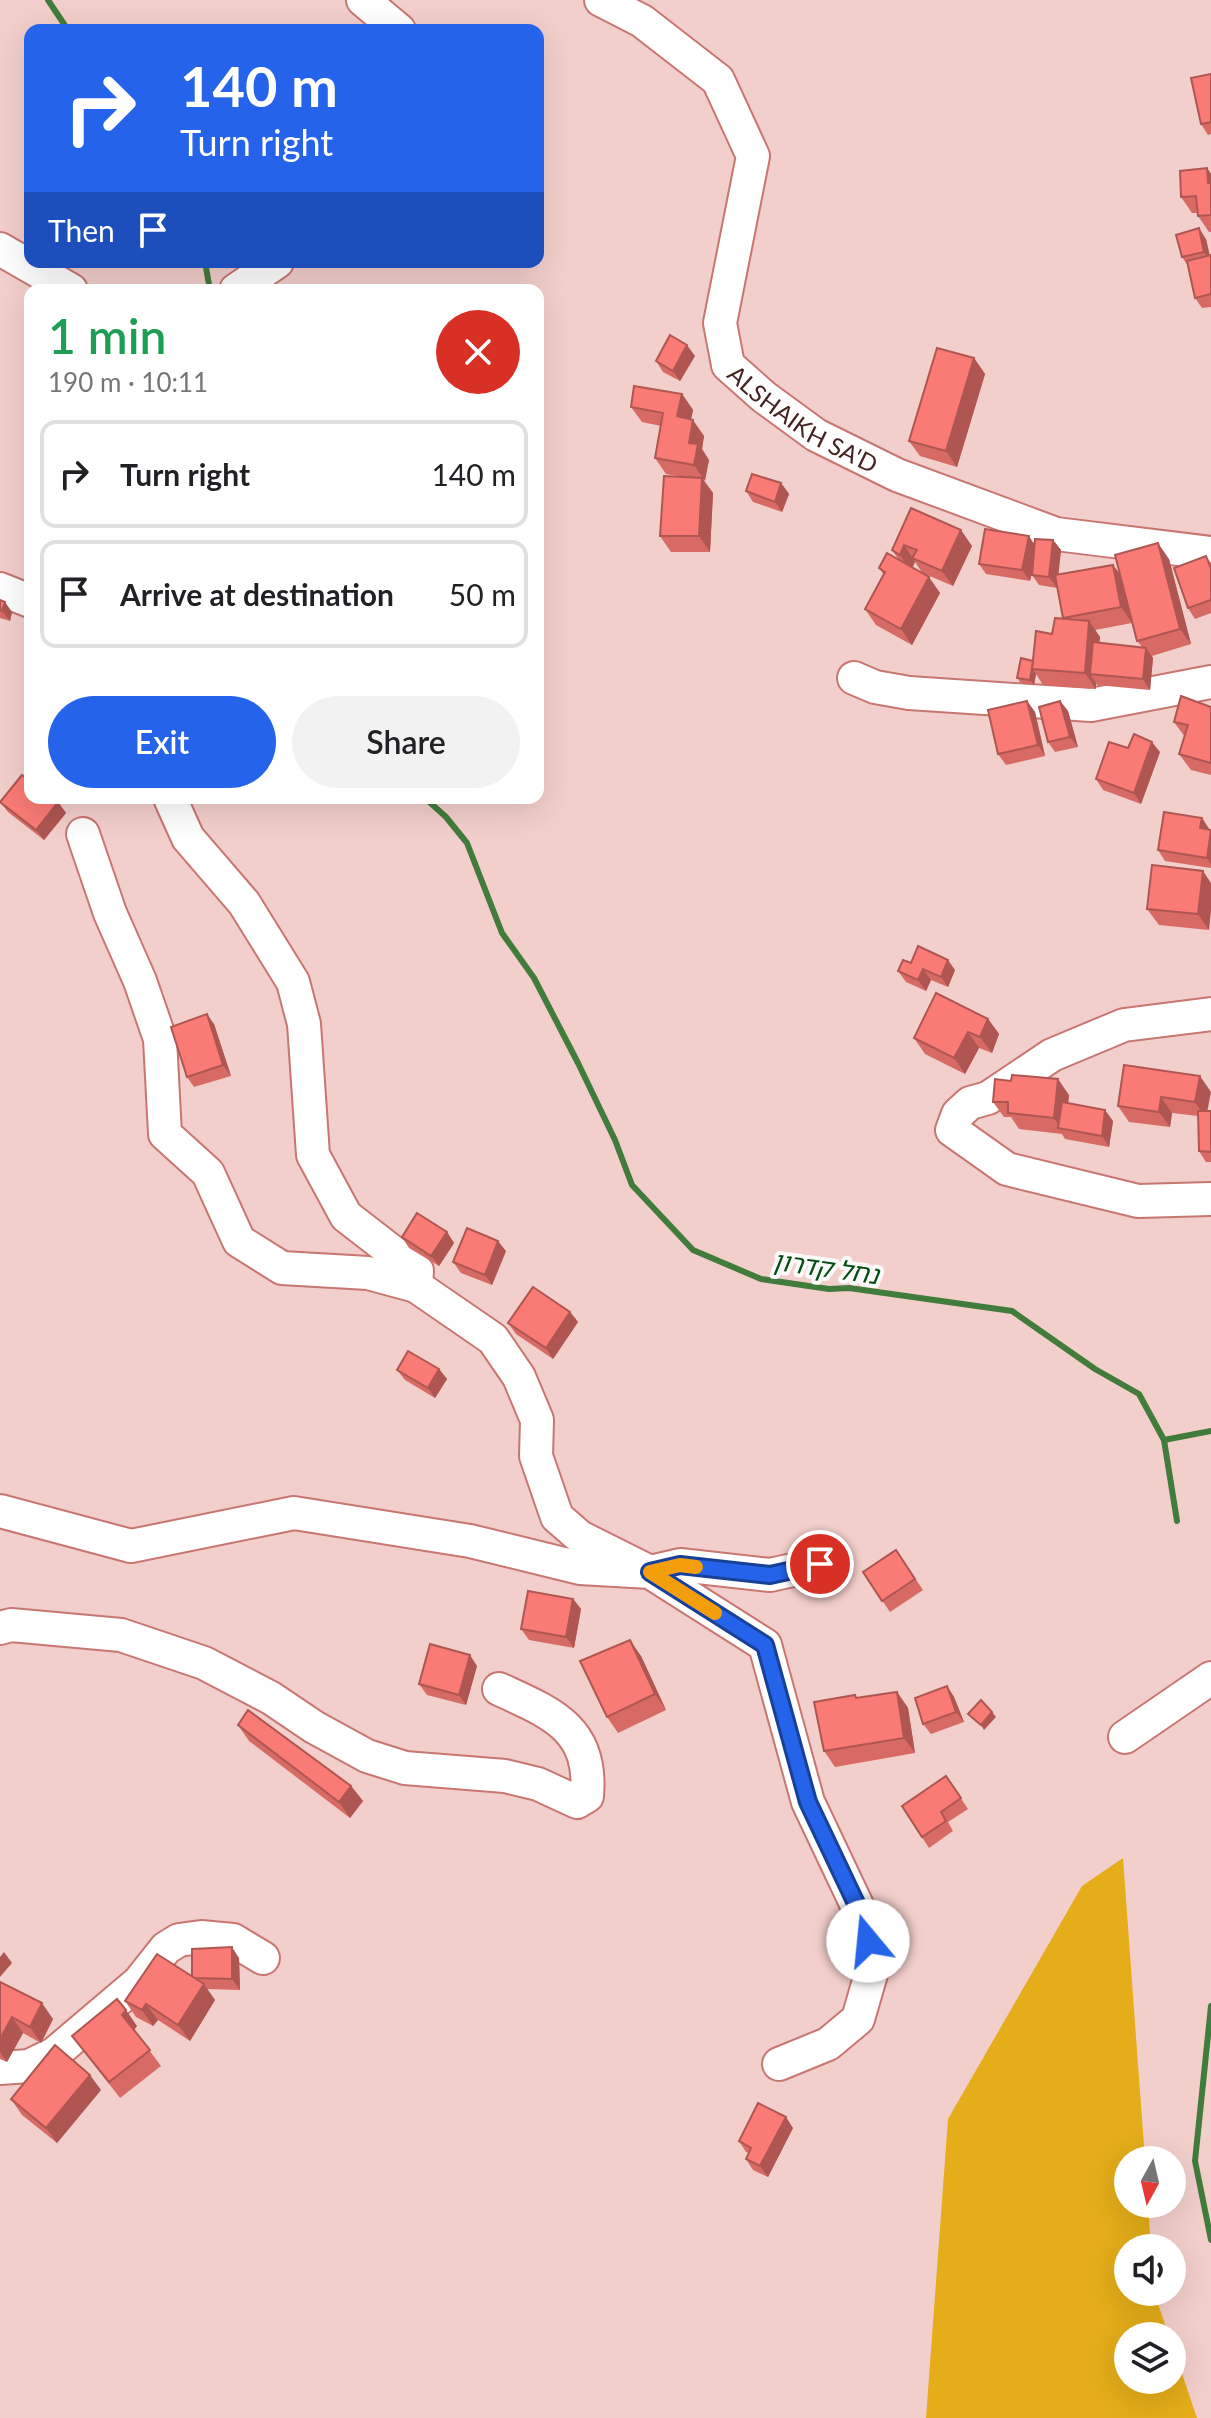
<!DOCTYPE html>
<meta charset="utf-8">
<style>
body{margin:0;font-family:Lato,"Noto Sans Hebrew",sans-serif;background:#f2f2f2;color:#202124;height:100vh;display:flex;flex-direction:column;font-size:30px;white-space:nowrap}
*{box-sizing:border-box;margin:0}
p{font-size:26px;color:#757577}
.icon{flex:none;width:44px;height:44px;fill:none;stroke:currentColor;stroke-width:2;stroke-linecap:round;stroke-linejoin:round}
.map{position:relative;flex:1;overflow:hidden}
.panel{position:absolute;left:24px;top:284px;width:520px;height:520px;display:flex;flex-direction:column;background:#fff;border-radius:16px;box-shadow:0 8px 32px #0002}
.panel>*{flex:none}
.banner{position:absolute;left:24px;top:24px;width:520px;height:244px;border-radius:16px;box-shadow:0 8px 32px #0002;background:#2563eb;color:#fff;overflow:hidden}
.needle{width:52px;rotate:188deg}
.buttons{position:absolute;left:1114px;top:2146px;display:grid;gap:16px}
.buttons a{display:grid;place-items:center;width:72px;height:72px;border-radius:50%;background:#fff;box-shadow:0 8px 32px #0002;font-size:40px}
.pin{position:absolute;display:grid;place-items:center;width:68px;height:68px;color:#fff;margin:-34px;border:4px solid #fff;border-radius:50%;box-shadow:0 2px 8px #0007}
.me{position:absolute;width:88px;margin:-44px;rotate:343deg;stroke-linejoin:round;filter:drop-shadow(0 0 6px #0008)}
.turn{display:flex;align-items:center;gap:28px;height:168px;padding:0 24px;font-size:36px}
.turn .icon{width:104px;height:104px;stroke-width:2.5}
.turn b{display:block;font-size:56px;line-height:68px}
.then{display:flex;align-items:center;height:76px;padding:0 24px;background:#0003;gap:16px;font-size:30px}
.round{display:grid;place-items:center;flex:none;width:84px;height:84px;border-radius:42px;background:#f2f2f2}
.summary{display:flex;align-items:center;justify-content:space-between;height:136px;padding:0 24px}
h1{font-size:48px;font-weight:600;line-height:60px;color:#1e9e55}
.primary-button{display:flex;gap:16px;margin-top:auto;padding:16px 24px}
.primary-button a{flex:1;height:92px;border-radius:48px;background:#2563eb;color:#fff;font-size:32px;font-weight:600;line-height:92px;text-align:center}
.primary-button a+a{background:#f2f2f2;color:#202124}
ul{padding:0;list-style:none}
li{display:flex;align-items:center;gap:24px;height:108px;margin:0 16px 12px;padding:0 8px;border:4px solid #e0e0e0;border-radius:16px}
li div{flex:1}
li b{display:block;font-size:30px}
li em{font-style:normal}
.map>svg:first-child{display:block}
.grass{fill:#e4ad19}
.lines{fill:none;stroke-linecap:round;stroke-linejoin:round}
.stream{stroke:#427c3c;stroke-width:6}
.minor-casing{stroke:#c87670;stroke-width:36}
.minor{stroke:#fff;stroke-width:32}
.wall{fill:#d76a65;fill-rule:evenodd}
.shaded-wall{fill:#af5652}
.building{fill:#fa7b75;stroke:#af5652;stroke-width:2}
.route-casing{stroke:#184099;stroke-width:20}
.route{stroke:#2563eb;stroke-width:14}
.slow{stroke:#f59e0b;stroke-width:14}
.labels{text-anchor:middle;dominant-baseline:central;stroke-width:8;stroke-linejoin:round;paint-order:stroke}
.street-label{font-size:24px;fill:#442220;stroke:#fafafa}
.water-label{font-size:26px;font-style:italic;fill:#044c10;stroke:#fafafa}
</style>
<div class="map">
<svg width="1211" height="2418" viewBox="0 0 1211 2418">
<rect width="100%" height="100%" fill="#f3cfcb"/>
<polygon class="grass" points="1123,1858 1145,2160 1128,2160 1128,2204 1148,2204 1151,2248 1128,2248 1128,2292 1154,2292 1169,2336 1128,2336 1128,2380 1172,2380 1172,2344 1197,2418 926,2418 948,2119 1082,1886"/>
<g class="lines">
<g class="stream">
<polyline points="48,0 68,30"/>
<polyline points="205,262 210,290"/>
<polyline points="425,798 446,817 467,843 502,933 534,978 578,1063 615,1140 632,1185 693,1250 761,1279 829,1289 849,1288 1012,1311 1095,1369 1139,1394 1164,1440 1177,1521"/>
<polyline points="1164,1440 1211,1431"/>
<polyline points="1211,2006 1195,2161 1211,2240"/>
</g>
<g class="minor-casing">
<g id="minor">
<polyline points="363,0 399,30"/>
<path id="s1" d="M601,0L642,21L718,80L753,156L720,323L728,365L764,397L816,435L897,475L1056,534L1211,553"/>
<polyline points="0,249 71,290"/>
<polyline points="236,290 277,262"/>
<polyline points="0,589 30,601"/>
<polyline points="854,678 875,687 909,693 1091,705 1211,682"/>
<polyline points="170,798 188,838 244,903 293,982 304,1024 313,1155 346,1216 417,1271 416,1286"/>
<polyline points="83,834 110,913 140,981 160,1039 165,1134 208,1173 239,1241 282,1268 368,1273 416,1286 493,1339 519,1377 537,1420 536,1456 557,1517 580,1537 650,1572 680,1565 770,1575 820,1564"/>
<polyline points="1211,1014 1124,1025 1052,1055 988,1098 970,1103 958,1114 952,1130 1007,1169 1138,1201 1211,1199"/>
<polyline points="0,1511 131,1546 294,1513 470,1541 580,1568 650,1572 765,1645 808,1802 862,1916 873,1967 858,2019 828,2044 779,2064"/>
<path d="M0,1628L11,1625L121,1635L204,1663L271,1698L314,1727L367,1756L405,1768L505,1776L538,1784L577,1802L587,1796C593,1728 551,1713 499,1689"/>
<polyline points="1125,1737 1211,1678"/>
<polyline points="0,2068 29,2066 54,2054 139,1982 166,1948 179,1940 201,1937 233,1940 263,1958"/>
</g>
</g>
<use href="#minor" class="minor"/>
</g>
<g class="wall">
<polygon points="1211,74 1211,134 1208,135 1201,124"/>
<polygon points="1207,168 1211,174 1211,232 1209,232 1198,216 1198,213 1192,213 1181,197"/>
<polygon points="1206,239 1210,256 1211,255 1211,307 1202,308 1195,298 1188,266 1182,257"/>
<polygon points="695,356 680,381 663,372 656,361"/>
<polygon points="974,358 985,374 957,467 920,456 909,441"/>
<polygon points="682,394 693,410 691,420 704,436 702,449 709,460 704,481 713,493 710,552 671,552 660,536 683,477 666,474 655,458 661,426 642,422 631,407"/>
<polygon points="781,483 789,494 782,512 753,502 746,491"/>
<path d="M911,508L972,546L953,586L925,574L940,593L912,645L876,625L865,609L884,575L879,568L899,560L892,550ZM915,562L923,574L912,567Z"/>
<path d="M1053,540L1061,550L1058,574L1113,565L1119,573L1169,559L1191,644L1152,656L1153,658L1150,690L1097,685L1096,683V689L1043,685L1036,674L1034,685L1021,683L1017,678L1033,661L1063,619L1057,588L1039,585L1032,575L1033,566L1030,581L986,574L979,564L1035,544ZM1131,616L1137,641L1142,647L1099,643L1100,637L1095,630L1132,623Z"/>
<polygon points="1206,556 1211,563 1211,613 1195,619 1188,608"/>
<polygon points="0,600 12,612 10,621 0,618"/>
<polygon points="1027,701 1035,712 1045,756 1006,765 998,754"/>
<polygon points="1060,701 1068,711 1078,747 1055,752 1048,742"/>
<polygon points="1211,707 1211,775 1191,770 1179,754 1185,737 1174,722"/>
<polygon points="1128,748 1160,752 1141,804 1103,790 1096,779"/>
<polygon points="0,802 58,802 66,813 44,840 8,812"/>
<polygon points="1202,818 1211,832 1211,868 1165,861 1158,850"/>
<polygon points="1203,871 1209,930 1159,925 1147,909"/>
<polygon points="911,963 955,970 948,987 931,980 926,991 906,982 898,971"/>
<polygon points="988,1019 999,1034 992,1053 979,1048 965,1074 925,1054 914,1038"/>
<polygon points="214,1024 231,1076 194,1087 187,1077"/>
<polygon points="1200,1076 1207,1111 1211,1111 1211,1162 1206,1162 1199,1151 1198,1116 1172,1113 1170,1127 1129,1122 1118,1106"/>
<polygon points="1069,1095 1068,1104 1113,1121 1109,1147 1065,1139 1062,1134 1019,1129 1011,1117 1004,1117 993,1102"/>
<polygon points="447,1232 454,1243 439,1266 409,1248 402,1237"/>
<polygon points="506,1251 492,1285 461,1273 453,1262"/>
<polygon points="570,1312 578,1322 553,1359 516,1334 508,1323"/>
<polygon points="439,1369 447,1379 435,1398 405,1380 397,1370"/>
<polygon points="896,1550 923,1590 890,1612 863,1572"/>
<polygon points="573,1599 581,1609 574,1648 529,1640 521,1629"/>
<polygon points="641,1656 666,1710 618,1733 607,1717"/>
<polygon points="477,1666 466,1705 427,1695 419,1684"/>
<polygon points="947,1686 954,1697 964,1722 931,1734 923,1724"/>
<polygon points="897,1692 908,1708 915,1753 835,1767 824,1751 855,1695 857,1698"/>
<polygon points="238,1725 351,1786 363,1801 350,1818 249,1741"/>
<polygon points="946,1776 968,1809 948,1822 953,1831 929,1848 902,1806"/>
<polygon points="239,1958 240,1990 207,1989 215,2000 190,2041 158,2020 153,2026 136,2017 125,2001"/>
<polygon points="0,1982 53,2019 41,2043 23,2033 7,2062 0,2059"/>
<polygon points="137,2026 134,2030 161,2066 120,2098 72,2036"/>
<polygon points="101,2090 57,2143 22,2115 11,2099"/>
<polygon points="793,2128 768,2177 753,2170 746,2159 749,2153 746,2152 739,2141"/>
</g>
<g class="shaded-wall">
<polygon points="1207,168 1211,174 1211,187 1208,183"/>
<polygon points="1199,228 1206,239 1211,262 1204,252"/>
<polygon points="687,345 695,356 680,381 673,371"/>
<polygon points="974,358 985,374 957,467 946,451"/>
<polygon points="682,394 693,410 688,432 677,416"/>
<polygon points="693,420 704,436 702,449 709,460 705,481 694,465 689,443"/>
<polygon points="702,478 713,493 710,552 699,536"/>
<polygon points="781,483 789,494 782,512 775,502"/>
<polygon points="961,530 972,546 953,586 942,571"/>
<polygon points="1029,536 1036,547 1030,581 1022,570"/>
<polygon points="1053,540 1061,550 1057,588 1049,577"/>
<polygon points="1158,543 1169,559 1191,644 1180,629"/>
<polygon points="904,545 915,562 911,571 900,555"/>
<polygon points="1113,565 1125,581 1132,623 1121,607"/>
<polygon points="929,577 940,593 912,645 901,629"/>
<polygon points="5,602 12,612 10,621 2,611"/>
<polygon points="1089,621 1100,637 1097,675 1090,674 1096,683 1096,689 1085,673"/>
<polygon points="1146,648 1153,658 1150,690 1143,679"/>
<polygon points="1032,669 1036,674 1034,685 1030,680"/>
<polygon points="1027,701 1035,712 1045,756 1038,745"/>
<polygon points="1060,701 1068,711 1078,747 1070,737"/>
<polygon points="1152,742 1160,752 1141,804 1134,793"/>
<polygon points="58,802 66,813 44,840 36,830"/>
<polygon points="1202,818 1209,829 1208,839 1200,828"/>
<polygon points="1211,832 1211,864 1207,858"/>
<polygon points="1203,871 1211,883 1211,911 1209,930 1198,914"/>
<polygon points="948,960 955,970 948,987 941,977"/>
<polygon points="923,969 931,980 926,991 918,980"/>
<polygon points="207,1014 214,1024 231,1076 223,1065"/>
<polygon points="988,1019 999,1034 992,1053 980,1037"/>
<polygon points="968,1032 979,1048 965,1074 954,1058"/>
<polygon points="1200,1076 1211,1092 1206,1118 1195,1102"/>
<polygon points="1058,1079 1069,1095 1065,1130 1061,1129 1054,1118"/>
<polygon points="1161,1097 1172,1113 1170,1127 1159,1112"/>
<polygon points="1105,1110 1113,1121 1109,1147 1102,1136"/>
<polygon points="447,1232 454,1243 439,1266 431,1256"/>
<polygon points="498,1241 506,1251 492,1285 485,1275"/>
<polygon points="570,1312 578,1322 553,1359 546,1348"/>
<polygon points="439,1369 447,1379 435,1398 428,1388"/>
<polygon points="573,1599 581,1609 574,1648 566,1637"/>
<polygon points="630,1640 641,1656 666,1710 655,1694"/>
<polygon points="470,1655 477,1666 466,1705 459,1695"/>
<polygon points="947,1686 954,1697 964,1722 956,1712"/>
<polygon points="897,1692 908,1708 915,1753 904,1738"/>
<polygon points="992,1712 996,1717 984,1730 981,1725"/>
<polygon points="351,1786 363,1801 350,1818 339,1802"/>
<polygon points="232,1947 239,1958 240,1990 232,1979"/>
<polygon points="4,1952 12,1963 0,1977 0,1957"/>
<polygon points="204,1984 215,2000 190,2041 178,2025"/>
<polygon points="42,2003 53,2019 41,2043 30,2027"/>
<polygon points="146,2004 158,2020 153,2026 142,2010"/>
<polygon points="126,2010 137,2026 133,2031 122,2015"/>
<polygon points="12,2017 23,2033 7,2062 0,2052 0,2039"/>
<polygon points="90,2075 101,2090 57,2143 46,2128"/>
<polygon points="786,2117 793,2128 768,2177 760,2166"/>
</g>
<g class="building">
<polygon points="1211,74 1211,122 1201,124 1191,78"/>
<polygon points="1207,168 1208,183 1211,183 1211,215 1198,216 1196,196 1181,197 1180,171"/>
<polygon points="1199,228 1204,252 1182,257 1176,235"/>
<polygon points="1211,255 1211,294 1195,298 1187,261"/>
<polygon points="670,335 687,345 673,371 656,361"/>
<polygon points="937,348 974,358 946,451 909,441"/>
<polygon points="634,386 682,394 677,416 693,420 689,443 698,444 694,465 655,458 663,413 631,407"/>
<polygon points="752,474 781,483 775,502 746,491"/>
<polygon points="664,476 702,478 699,536 660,536"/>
<polygon points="911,508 961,530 942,571 912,558 917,550 904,545 900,555 892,550"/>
<polygon points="985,529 1029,536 1022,570 979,564"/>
<polygon points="1035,539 1053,540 1049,577 1032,575"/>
<polygon points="1158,543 1180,629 1137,641 1115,555"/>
<polygon points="887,553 929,577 901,629 865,609 885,572 879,568"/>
<polygon points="1206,556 1211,569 1211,600 1188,608 1174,568"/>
<polygon points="1113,565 1121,607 1063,618 1055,575"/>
<polygon points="0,600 5,602 2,611 0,610"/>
<polygon points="1055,618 1089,621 1085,673 1032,669 1036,631 1052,634"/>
<polygon points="1093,642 1146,648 1143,679 1090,674"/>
<polygon points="1021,658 1033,661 1030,680 1017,678"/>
<polygon points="1181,696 1211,707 1211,763 1179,754 1188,725 1174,722"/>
<polygon points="1027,701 1038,745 998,754 988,710"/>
<polygon points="1060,701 1070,737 1048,742 1039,707"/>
<polygon points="1134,734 1152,742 1134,793 1096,779 1109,742 1128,748"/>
<polygon points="22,775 30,781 30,798 53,798 58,802 36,830 0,802"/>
<polygon points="1164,812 1202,818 1200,828 1211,830 1207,858 1158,850"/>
<polygon points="1152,865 1203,871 1198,914 1147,909"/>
<polygon points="918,946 948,960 941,977 923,969 918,980 898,971 903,960 911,963"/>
<polygon points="936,993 988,1019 980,1037 968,1032 954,1058 914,1038"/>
<polygon points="207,1014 223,1065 187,1077 171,1027"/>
<polygon points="1124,1065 1200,1076 1195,1102 1161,1097 1159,1112 1118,1106"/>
<polygon points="1012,1075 1058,1079 1054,1118 1008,1113 1008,1102 993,1102 995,1079 1011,1081"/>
<polygon points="1062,1102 1105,1110 1102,1136 1058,1128"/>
<polygon points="1198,1111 1211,1111 1211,1152 1199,1151"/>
<polygon points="417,1213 447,1232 431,1256 402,1237"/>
<polygon points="467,1228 498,1241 485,1275 453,1262"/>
<polygon points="533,1287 570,1312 546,1348 508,1323"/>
<polygon points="408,1351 439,1369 428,1388 397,1370"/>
<polygon points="896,1550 915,1579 882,1601 863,1572"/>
<polygon points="528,1591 573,1599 566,1637 521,1629"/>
<polygon points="630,1640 655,1694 607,1717 580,1661"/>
<polygon points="430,1644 470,1655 459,1695 419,1684"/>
<polygon points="947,1686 956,1712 923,1724 915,1698"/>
<polygon points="897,1692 904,1738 824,1751 814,1702 855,1695 856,1698"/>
<polygon points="981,1700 992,1712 981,1725 968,1714"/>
<polygon points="248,1710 351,1786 339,1802 238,1725"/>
<polygon points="946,1776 961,1798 941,1812 946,1821 922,1837 902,1806"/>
<polygon points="232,1947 232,1979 195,1978 192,1977 192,1949"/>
<polygon points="157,1954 204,1984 178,2025 146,2004 142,2010 125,2001"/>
<polygon points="0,1982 42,2003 30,2027 12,2017 0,2039"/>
<polygon points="117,1999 126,2010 122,2015 150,2050 109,2082 72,2036"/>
<polygon points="55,2045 90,2075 46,2128 11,2099"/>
<polygon points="758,2103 786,2117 760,2166 746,2159 751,2148 739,2141"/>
</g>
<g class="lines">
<g class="route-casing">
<polyline id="route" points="820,1564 770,1575 680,1565 650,1572 765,1645 808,1802 862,1916 868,1941"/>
</g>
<use href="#route" class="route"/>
<polyline class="slow" points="696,1567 680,1565 650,1572 715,1613"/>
</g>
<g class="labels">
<g class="street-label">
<text stroke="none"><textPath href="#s1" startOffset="532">ALSHAIKH SA'D</textPath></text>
</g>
<g class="water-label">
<text transform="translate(826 1267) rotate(8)">נחל קדרון</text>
</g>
</g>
</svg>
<div class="buttons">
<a><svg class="needle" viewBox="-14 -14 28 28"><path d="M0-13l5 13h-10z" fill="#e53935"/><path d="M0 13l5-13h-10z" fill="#757577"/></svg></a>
<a><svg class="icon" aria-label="sound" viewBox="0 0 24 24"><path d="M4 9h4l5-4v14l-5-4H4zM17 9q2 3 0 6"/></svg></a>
<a><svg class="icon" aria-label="layers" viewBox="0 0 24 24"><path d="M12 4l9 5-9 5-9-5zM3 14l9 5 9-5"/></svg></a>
</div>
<div class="pin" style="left:820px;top:1564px;background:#d93025"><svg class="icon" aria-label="arrive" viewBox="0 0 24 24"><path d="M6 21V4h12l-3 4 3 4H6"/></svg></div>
<svg class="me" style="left:868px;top:1941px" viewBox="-20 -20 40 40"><circle r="19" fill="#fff"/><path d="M0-13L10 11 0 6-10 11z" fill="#2563eb"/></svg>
<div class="banner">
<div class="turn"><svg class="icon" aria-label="right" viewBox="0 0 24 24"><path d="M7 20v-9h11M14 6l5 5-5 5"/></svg><div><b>140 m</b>Turn right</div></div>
<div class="then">Then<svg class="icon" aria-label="arrive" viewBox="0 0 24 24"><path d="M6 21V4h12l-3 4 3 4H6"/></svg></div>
</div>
<section class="panel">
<div class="summary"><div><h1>1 min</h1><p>190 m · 10:11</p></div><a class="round" style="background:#d93025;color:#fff"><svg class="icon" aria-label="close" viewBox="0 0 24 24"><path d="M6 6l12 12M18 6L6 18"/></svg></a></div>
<ul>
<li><svg class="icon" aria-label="right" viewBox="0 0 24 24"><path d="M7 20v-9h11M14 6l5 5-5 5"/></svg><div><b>Turn right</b></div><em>140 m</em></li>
<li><svg class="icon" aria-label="arrive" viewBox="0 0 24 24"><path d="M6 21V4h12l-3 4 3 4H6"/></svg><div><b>Arrive at destination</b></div><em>50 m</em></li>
</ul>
<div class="primary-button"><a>Exit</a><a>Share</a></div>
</section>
</div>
